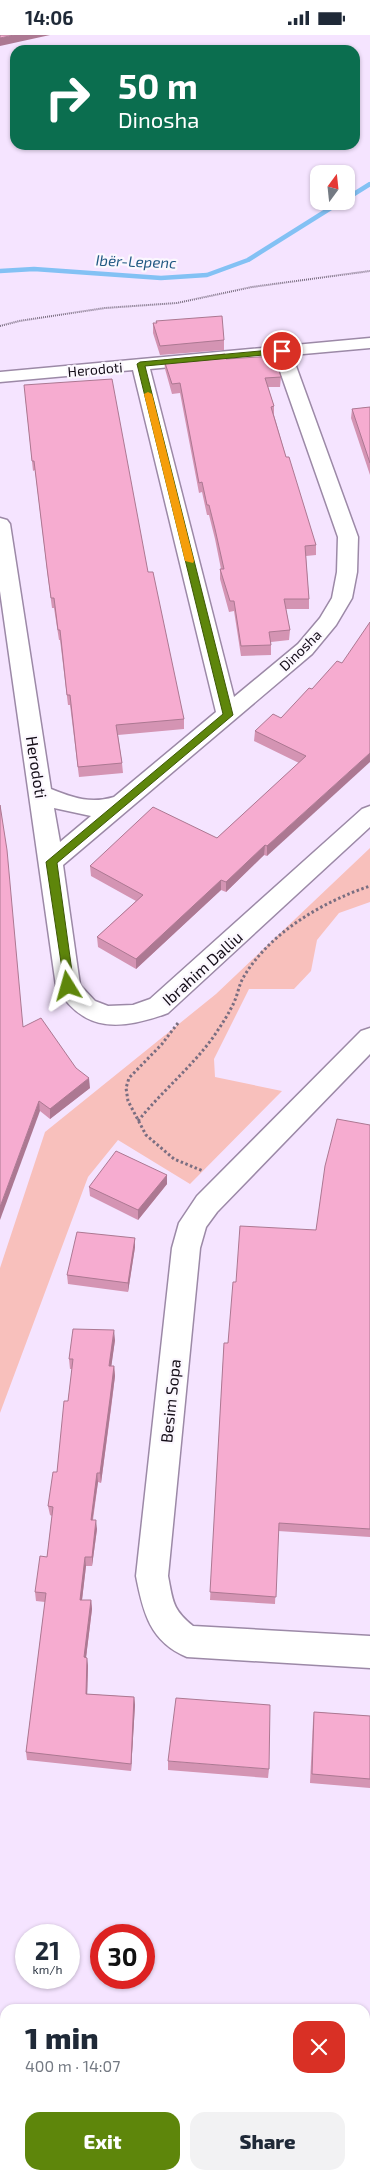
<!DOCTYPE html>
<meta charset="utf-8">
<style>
body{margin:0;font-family:"Exo 2",sans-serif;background:#f2f2f3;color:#1f2937;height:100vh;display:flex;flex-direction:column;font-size:19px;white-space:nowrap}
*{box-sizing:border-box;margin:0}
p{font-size:16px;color:#747a83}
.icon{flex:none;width:28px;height:28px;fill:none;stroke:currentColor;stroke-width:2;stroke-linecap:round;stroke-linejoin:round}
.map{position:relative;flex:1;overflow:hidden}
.drawer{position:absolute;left:0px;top:1969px;width:370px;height:176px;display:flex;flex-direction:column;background:#fff;border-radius:15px 15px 0 0;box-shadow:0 1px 4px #0004}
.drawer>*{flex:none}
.top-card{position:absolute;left:10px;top:10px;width:350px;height:105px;border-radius:15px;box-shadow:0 1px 4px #0004;background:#0b6e4f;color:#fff;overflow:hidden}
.needle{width:32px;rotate:15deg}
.tools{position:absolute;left:310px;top:130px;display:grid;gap:10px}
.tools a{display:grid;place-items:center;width:45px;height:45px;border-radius:10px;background:#fff;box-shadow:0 1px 4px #0004;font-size:25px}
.speed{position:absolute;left:15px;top:1889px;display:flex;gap:10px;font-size:25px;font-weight:700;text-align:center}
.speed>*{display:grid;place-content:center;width:65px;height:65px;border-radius:50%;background:#fff;box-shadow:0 1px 4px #0004;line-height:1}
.speed small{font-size:12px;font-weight:400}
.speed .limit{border:8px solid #d22;background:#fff;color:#111}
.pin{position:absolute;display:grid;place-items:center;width:42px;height:42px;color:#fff;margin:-21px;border:2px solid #fff;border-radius:50%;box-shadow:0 1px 5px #0007}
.me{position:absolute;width:55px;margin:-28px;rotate:352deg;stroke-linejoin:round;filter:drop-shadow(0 0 4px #0008)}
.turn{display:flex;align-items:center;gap:18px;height:105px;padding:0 25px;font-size:22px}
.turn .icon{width:65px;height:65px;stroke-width:2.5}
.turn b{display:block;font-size:35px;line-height:42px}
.round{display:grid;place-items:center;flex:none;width:52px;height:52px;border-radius:15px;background:#f2f2f3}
.summary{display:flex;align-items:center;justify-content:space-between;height:85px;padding:0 25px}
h1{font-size:30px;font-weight:800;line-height:38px}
.primary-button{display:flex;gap:10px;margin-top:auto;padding:10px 25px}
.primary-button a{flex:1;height:58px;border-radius:15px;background:#5e860b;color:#fff;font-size:20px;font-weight:800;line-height:58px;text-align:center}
.primary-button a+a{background:#f2f2f3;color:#1f2937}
.status{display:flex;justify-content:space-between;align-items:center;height:35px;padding:0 25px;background:#fff;direction:ltr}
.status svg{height:14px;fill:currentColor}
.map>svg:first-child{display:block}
.green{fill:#f8c0bc}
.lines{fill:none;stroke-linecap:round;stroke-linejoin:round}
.stream{stroke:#83c1f4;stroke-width:4.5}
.minor-casing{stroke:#9c89a7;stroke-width:3}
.path-far1{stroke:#7a6e81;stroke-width:2;stroke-dasharray:1 1;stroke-linecap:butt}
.path{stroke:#7a6e81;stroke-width:3;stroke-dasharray:2.5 2.5;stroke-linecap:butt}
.minor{fill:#fff;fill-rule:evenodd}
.wall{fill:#d494b3}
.shaded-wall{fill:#ac7892}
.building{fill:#f6acd0;stroke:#ac7892}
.route{fill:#5e860b;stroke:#3d5707}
.slow{fill:#f59e0b}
.labels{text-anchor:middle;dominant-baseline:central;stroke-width:4.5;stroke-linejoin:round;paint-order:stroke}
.far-street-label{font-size:14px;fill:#130c17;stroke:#fbf7fe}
.far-water-label{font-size:15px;font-style:italic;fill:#1f5882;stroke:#fbf7fe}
.street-label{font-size:16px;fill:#130c17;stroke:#fbf7fe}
</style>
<div class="status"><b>14:06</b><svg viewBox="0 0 49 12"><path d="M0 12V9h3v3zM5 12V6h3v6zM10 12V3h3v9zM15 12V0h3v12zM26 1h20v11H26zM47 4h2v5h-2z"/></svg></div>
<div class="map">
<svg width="370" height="2144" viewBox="0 0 370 2144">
<rect width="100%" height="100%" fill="#f5e4ff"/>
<polygon class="green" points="370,813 370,867 339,878 317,905 311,936 294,954 249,954 214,1024 215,1042 282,1056 190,1149 118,1105 88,1142 0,1378 0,1233 45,1097 216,959"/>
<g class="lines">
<g class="stream">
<polyline points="346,164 370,149"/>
<polyline points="0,236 34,234 161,243 207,240 248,225 342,166"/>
</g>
<g class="minor-casing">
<g id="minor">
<path d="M370,303V313L292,320L358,502L357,537L352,563L336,590L312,619L63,830L80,950L95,966L108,971L133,970L150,964L362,774L370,771V792L168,978C122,995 83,999 56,951L0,556V483L7,485L10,489L51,754C73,763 91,769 114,762L216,677L133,335L0,347V337ZM275,322L338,502L337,537L332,563L320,583L298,609L234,662L150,334ZM54,773L91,781L60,807Z"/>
<path d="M370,993V1019L217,1177L206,1192L200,1213L168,1541C173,1566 172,1574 193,1591L370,1601V1633L187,1622C150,1607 143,1577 136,1541L172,1213L179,1188L197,1161L361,996Z"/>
</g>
</g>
<polyline class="path-far1" points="0,291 19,286 105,273 177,268 252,252 370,236"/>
<g class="path">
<polyline points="178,988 162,1009 129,1043 126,1053 128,1066 146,1100 174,1124 203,1136"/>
<path d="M138,1086C162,1056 192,1032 214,1001C222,989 230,977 235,965C238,958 239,950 243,943C269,898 322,867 370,851"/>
</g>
<use href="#minor" class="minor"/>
</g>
<g class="wall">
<polygon points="156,286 224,305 224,315 160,320 153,298 153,288 156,288"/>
<polygon points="226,324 281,342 280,352 268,352 274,371 274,380 286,422 316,510 316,520 306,521 309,564 309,574 286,574 290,595 289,605 271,607 271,620 241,621 234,576 229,577 220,544 220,534 221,534 215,504 209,480 207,480 202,457 199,458 180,358 172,359 165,334 164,325"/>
<polygon points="25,360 148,537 184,684 184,694 118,700 122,728 123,738 79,742 70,670 68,670 60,605 59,605 54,573 52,573 48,543 35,435 33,436"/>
<polygon points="370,372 370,440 351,383 352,374"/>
<polygon points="342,628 267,821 264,820 226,857 221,855 136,934 98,912 97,902 136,866 91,841 90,831 217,803 299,728 254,706 255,696 281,683"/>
<polygon points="23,991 90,1053 50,1084 40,1076"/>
<polygon points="370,1090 370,1502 278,1496 275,1569 210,1565 224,1308 228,1308 236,1247 316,1195"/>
<polygon points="167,1140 167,1149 138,1185 90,1161 89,1152"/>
<polygon points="135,1203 135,1212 128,1257 68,1249 67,1240"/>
<polygon points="115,1305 111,1331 114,1331 115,1341 111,1374 101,1448 98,1447 93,1485 97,1494 92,1531 86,1531 82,1565 91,1565 92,1574 86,1622 88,1631 87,1659 134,1662 135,1670 131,1736 27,1725 26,1717 45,1567 36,1566 35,1557 47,1522 52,1481 50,1480 48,1471 57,1437 68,1366 72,1334 70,1334 69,1324"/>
<polygon points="314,1677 370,1681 370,1753 310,1748 313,1686"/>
<polygon points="168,1726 269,1734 268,1743 168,1735"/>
</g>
<g class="shaded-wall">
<polygon points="14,0 50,0 0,11 0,3"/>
<polygon points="370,718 370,727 267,821 267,811"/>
<polygon points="265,810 264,820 226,857 226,847"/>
<polygon points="221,845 221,855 136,934 136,924"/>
<polygon points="89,1043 90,1053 50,1084 50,1074"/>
<polygon points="39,1066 40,1076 0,1185 0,1172"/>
<polygon points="167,1140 167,1149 138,1185 138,1175"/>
<polygon points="135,1203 135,1212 128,1257 128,1248"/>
<polygon points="114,1295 115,1305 110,1341 109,1331"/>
<polygon points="114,1331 115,1341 101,1448 100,1438"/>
<polygon points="97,1438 98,1447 91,1494 91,1485"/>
<polygon points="96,1485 97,1494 92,1531 92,1522"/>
<polygon points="85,1522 86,1531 81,1573 80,1565"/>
<polygon points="91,1565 92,1574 85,1631 84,1622"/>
<polygon points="87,1623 88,1631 87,1667 86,1659"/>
<polygon points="134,1662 135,1670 131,1736 131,1729"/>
</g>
<g class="building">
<polygon points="0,0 14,0 0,3"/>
<polygon points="222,281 224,305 160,311 153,288 157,288 156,286"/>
<polygon points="225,319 226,324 274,321 281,342 265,343 274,371 271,372 286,422 289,422 316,510 305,511 309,564 284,564 290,595 269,597 271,610 241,611 234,566 230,566 220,534 224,534 215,494 209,470 207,470 202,447 199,448 180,348 172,349 164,325"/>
<polygon points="112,344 148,537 153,537 184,684 116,690 122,728 78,732 70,660 67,660 60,595 58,595 54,563 51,563 47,533 34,426 32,426 24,350"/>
<polygon points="370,372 370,428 352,374"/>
<polygon points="370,587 370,718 267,811 265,810 226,847 221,845 136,924 97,902 143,860 90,831 153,772 217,803 306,721 255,696 273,679 281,683 309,653 312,654 337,626 342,628"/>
<polygon points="0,770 7,815 23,992 41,983 76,1033 89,1043 50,1074 39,1066 0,1172"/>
<polygon points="337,1084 370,1090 370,1494 279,1488 276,1562 210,1557 224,1308 228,1308 233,1247 236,1247 240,1191 316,1195 325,1131"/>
<polygon points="116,1116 167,1140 138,1175 89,1152"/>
<polygon points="77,1197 135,1203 128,1248 67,1240"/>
<polygon points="73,1294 114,1295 109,1331 114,1331 110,1364 100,1438 97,1438 91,1485 96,1485 92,1522 85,1522 80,1565 91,1565 84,1622 87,1623 86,1659 134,1662 131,1729 26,1717 46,1558 35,1557 40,1521 47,1522 53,1472 48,1471 53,1437 57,1437 64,1366 68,1366 73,1324 69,1324"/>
<polygon points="176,1663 270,1670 269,1734 168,1726"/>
<polygon points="314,1677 370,1681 370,1744 312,1739"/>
</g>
<polygon class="route" points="282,314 285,315 285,318 145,331 233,680 57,828 74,951 72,954 65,954 46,827 223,679 137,329 140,327"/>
<polygon class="slow" points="148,357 152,359 194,526 193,528 185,526 144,359"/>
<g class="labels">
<g class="far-street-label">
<text transform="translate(95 334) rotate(-5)">Herodoti</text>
<text transform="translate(300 615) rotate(-44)">Dinosha</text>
</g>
<g class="far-water-label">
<text transform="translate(136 226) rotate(2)">Ibër-Lepenc</text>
</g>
<g class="street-label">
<text transform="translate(37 732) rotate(81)">Herodoti</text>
<text transform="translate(202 933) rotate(-42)">Ibrahim Dalliu</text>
<text transform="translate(170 1366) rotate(-84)">Besim Sopa</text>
</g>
</g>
</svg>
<div class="tools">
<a><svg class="needle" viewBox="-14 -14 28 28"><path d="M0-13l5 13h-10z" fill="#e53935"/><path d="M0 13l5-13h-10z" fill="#747a83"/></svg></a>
</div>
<div class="speed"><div>21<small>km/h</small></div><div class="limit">30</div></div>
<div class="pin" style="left:282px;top:316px;background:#d93025"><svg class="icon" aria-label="arrive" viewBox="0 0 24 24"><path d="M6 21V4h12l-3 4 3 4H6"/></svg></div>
<svg class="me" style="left:68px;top:951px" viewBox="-20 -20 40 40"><path d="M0-17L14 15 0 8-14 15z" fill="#5e860b" stroke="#fff" stroke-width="4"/></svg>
<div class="top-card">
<div class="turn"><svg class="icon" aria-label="right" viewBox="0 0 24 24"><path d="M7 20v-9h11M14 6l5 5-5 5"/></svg><div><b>50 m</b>Dinosha</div></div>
</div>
<section class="drawer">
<div class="summary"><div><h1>1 min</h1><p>400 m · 14:07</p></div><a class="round" style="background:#d93025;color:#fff"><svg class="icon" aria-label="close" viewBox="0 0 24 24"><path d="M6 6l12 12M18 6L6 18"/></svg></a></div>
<div class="primary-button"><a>Exit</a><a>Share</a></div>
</section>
</div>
